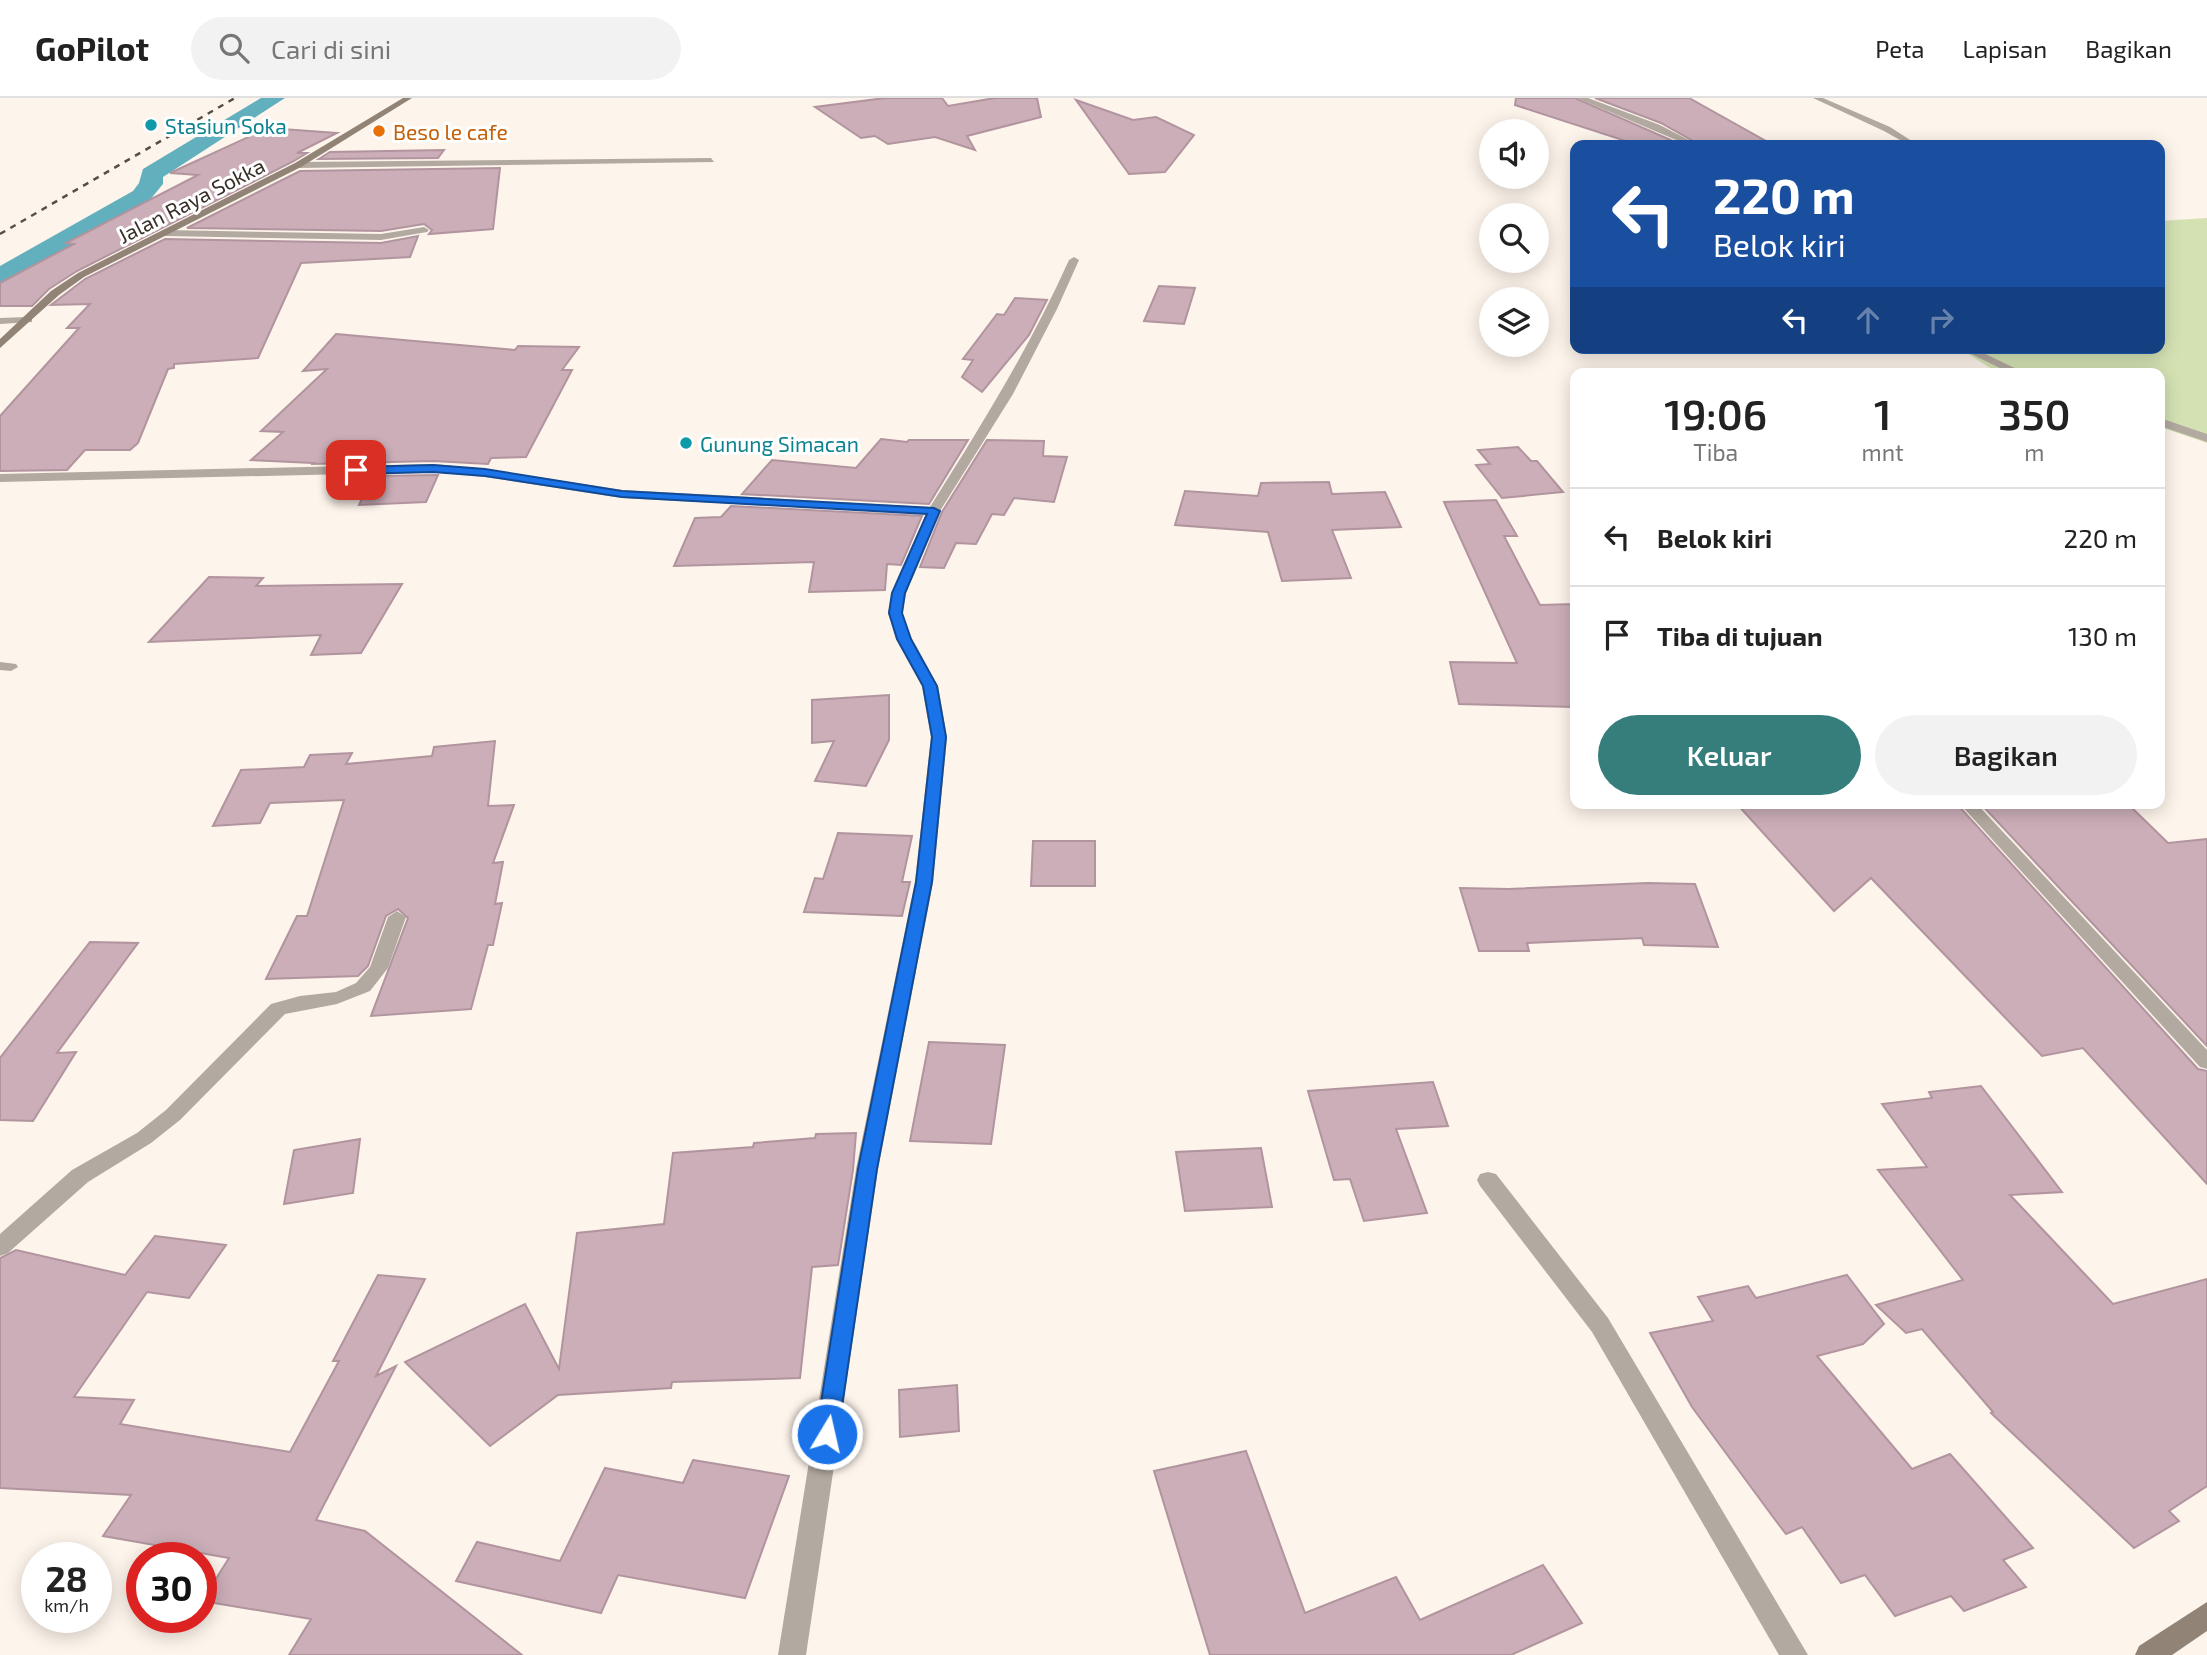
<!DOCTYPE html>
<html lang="id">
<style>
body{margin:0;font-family:"Exo 2",sans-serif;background:#f2f2f2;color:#222;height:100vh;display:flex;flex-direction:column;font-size:26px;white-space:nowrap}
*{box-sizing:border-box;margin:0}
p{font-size:23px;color:#767676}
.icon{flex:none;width:38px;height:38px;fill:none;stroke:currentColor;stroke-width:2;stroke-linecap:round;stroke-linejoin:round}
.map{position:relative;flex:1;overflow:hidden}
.side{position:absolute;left:1570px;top:270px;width:595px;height:441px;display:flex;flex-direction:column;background:#fff;border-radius:14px;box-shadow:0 4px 18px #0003}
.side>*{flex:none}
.top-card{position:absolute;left:1570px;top:42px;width:595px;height:214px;border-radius:14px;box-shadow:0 4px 18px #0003;background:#1a4fa0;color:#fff;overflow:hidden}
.fabs{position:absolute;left:1479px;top:21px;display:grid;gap:14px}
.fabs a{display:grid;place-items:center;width:70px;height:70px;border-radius:50%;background:#fff;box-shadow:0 4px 18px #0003;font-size:35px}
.speed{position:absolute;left:21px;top:1444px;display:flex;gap:14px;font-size:35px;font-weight:700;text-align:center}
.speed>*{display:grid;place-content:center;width:91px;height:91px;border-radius:50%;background:#fff;box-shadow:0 4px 18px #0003;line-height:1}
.speed small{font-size:18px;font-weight:400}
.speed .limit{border:10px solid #d22;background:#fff;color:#111}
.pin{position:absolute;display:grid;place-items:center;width:60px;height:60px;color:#fff;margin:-30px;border-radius:14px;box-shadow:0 4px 10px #0006}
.me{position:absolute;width:77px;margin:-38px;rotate:9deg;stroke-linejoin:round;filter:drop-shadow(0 0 5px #0008)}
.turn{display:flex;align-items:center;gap:24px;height:147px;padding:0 28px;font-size:32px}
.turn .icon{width:91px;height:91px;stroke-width:2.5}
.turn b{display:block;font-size:49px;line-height:60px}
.lanes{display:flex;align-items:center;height:66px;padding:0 28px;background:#0003;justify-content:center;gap:35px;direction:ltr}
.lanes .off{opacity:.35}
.eta{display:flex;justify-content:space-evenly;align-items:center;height:119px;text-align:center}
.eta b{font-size:42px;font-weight:600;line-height:49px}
.cta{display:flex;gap:14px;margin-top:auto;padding:14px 28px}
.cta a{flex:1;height:80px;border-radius:42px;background:#357e7c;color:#fff;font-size:28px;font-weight:600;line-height:80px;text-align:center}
.cta a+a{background:#f2f2f2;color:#222}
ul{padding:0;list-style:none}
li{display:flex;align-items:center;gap:21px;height:98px;padding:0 28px;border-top:2px solid #e0e0e0}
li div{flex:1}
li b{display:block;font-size:26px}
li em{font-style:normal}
header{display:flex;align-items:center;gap:42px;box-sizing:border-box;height:98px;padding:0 35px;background:#fff;border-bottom:2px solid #e0e0e0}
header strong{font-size:33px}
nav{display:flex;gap:38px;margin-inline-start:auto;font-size:24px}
.search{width:490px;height:63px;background:#f2f2f2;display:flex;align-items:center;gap:18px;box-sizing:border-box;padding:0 24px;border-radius:38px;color:#767676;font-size:26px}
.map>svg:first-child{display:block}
.green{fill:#d4e2b3}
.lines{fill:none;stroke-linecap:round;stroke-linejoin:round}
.canal{fill:#62afbd;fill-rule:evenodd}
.building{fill:#cbaeb8;stroke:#b1949e;stroke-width:2}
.minor{fill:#b2a9a0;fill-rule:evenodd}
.tertiary{fill:#b2a9a0;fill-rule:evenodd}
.secondary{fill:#918477;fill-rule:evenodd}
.rail{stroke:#564e46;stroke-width:2.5;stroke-dasharray:6 6;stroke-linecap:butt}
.route{fill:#1a73e8;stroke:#114b97;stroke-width:2}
.culture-dot{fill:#0f9aa8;stroke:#fff;stroke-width:2.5}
.food-dot{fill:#e8710a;stroke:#fff;stroke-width:2.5}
.labels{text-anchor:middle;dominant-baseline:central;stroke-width:6;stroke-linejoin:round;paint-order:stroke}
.far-culture-label{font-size:21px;fill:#0d838f;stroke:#fff;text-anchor:start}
.far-food-label{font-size:21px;fill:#c56008;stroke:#fff;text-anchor:start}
.far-street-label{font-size:21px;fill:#383028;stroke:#fff}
</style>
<header>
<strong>GoPilot</strong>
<div class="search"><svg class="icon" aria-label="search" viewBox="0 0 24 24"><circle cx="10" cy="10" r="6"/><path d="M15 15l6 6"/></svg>Cari di sini</div>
<nav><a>Peta</a><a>Lapisan</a><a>Bagikan</a></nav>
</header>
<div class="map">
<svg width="2207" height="1557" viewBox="0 0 2207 1557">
<rect width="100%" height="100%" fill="#fdf4eb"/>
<polygon class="green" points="2207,120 2207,345 2160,329 2160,275 1998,275 1959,250 2160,250 2160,123"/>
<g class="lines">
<polygon class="canal" points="261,0 285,0 163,79 163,86 149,103 9,185 0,187 0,168 133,93 139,85 143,71"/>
</g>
<g class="building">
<polygon points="885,0 942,0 948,8 995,0 1037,0 1041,19 967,38 975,52 935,39 888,46 875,38 861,40 815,9"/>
<polygon points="1516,0 1575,0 1682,47 1638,47 1515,7"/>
<polygon points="1595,0 1689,0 1773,47 1700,47 1661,25"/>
<polygon points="1076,2 1133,22 1156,19 1194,37 1165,74 1129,76"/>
<polygon points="268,30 337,35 297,55 307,55 294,63 77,173 49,191 32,208 0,208 0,185 74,146 66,145 198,77 170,75"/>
<polygon points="444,52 438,60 319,61 330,54"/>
<polygon points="500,70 493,131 429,136 432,132 424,126 381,133 187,130 300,73"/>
<polygon points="418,138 410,159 301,165 258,260 174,266 174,270 168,271 138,345 130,352 85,352 67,372 0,373 0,318 79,230 67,230 90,206 51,207 85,181 165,141 381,145"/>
<polygon points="1159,188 1195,190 1184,226 1144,223"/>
<polygon points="1015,200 1047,202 1029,237 982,294 962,279 973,262 963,261 997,216 1004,217"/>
<polygon points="336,236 515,252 518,248 579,249 562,272 572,272 526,359 491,360 488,366 433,363 311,366 313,365 251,362 283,334 261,333 327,271 303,273"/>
<polygon points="881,341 907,344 909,342 968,342 929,406 742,396 772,362 856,370"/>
<polygon points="987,342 1044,343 1043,358 1067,359 1054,404 1014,400 1004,417 992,416 976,446 956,445 944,470 920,469 942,414"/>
<polygon points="1518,349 1531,363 1537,363 1563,394 1502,400 1476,367 1490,366 1478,352"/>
<polygon points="438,377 426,404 359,407 373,378"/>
<polygon points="1329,384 1332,396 1385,394 1401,429 1332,432 1351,480 1282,483 1268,434 1175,427 1185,393 1258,398 1261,385"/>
<polygon points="1496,402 1517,438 1504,438 1540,507 1575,506 1575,609 1459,606 1450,564 1517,565 1444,404"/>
<polygon points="731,408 922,418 901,467 887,466 885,492 809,494 814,464 674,468 695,420 721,419"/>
<polygon points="209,479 263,480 256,488 402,486 361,555 311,557 321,537 149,544"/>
<polygon points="889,597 889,642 866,688 815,683 834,643 812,645 812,602"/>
<polygon points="495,643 488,708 514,707 493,765 503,764 495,806 502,805 493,847 488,847 471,911 371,918 408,820 398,811 386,818 368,868 358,878 266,881 297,818 307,818 344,702 270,705 260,725 213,728 241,672 304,669 310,657 352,655 346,666 432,658 434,649"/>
<polygon points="1736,705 1956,705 2198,971 2207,973 2207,1086 2083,950 2042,958 1871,780 1834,813"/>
<polygon points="1980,705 2127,705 2168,745 2207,741 2207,948"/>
<polygon points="838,735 912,738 902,784 910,784 902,818 804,814 815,780 823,781"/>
<polygon points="1033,743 1095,743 1095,788 1031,788"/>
<polygon points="1647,785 1695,786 1718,849 1644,847 1642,840 1527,845 1529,853 1479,853 1460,790 1509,791"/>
<polygon points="90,844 138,845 57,955 76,954 33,1023 0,1022 0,960"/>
<polygon points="929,944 1005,947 991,1046 910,1043"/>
<polygon points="1433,984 1448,1028 1396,1031 1427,1115 1364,1123 1350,1081 1334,1082 1308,993"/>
<polygon points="1981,988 2062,1094 2010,1097 2113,1206 2207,1181 2207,1388 2169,1413 2179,1423 2134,1450 1991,1315 1993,1314 1922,1231 1906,1235 1876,1207 1963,1182 1878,1072 1927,1069 1882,1006 1932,1000 1929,994"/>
<polygon points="856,1035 853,1072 838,1167 812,1169 800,1280 672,1284 671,1290 558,1297 490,1348 405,1264 525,1206 559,1271 577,1135 664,1126 673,1055 753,1049 754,1045 815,1040 816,1036"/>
<polygon points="360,1041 353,1095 284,1106 294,1052"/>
<polygon points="1261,1050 1272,1109 1185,1113 1176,1054"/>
<polygon points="155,1138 226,1147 189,1200 147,1194 74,1299 134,1302 120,1326 290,1354 339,1263 333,1263 378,1177 425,1181 376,1278 396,1268 316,1422 365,1433 522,1557 289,1557 311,1521 202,1503 229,1460 103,1438 131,1397 0,1390 0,1160 16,1152 125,1177"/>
<polygon points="1847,1177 1884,1226 1863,1246 1817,1258 1912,1371 1950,1356 2033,1450 2003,1462 2026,1489 1964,1513 1951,1498 1895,1518 1865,1477 1841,1485 1802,1429 1786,1436 1773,1419 1692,1309 1650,1235 1713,1223 1698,1199 1748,1188 1756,1200"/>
<polygon points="957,1287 959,1333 900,1339 899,1292"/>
<polygon points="1246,1353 1305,1515 1396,1479 1420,1522 1543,1467 1582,1525 1511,1557 1210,1557 1154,1373"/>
<polygon points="693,1362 789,1378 745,1500 618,1477 601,1515 456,1483 477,1444 560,1463 605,1370 683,1385"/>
</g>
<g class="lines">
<g class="minor">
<polygon points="1577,0 1588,0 1660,27 1698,47 1688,47"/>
<polygon points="1813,0 1823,0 1890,29 1918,47 1909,47 1884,33"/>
<polygon points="711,60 714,64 298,70 294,67 298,64"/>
<polygon points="424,129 429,132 427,134 381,142 165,138 160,135 165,132 381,136"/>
<path d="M1074,159L1079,162L1057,211L1013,296L940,413L906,495L902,515L911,541L938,588L947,639L933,784L878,1071L806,1557H778L856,1071L915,784L931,639L922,588L897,541L888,515L892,495L926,416L622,400L485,379L433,374L0,384V376L433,366L485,371L622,392L930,409C981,328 1030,249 1069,162Z"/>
<polygon points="1959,250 1973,250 2025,275 2010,275"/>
<polygon points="2160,320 2207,336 2207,344 2160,328"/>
<polygon points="0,564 16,566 18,569 11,573 0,572"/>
<polygon points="1959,705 1976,705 2207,952 2207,971 2200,969"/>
<polygon points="397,813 406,819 388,870 370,893 337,906 285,916 180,1022 151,1045 88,1084 8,1155 0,1158 0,1136 72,1072 137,1035 166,1012 271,906 300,898 336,894 356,885 370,869 388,819"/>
<polygon points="1488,1074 1496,1076 1608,1220 1808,1557 1779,1557 1592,1234 1480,1088 1477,1082 1480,1076"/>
</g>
<polygon class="tertiary" points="28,219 32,220 32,224 0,226 0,220"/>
<g class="secondary">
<polygon points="403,0 412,0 301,69 84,179 59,197 0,250 0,241 51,193 78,175 295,65"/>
<polygon points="2207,1504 2207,1533 2172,1557 2135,1557 2139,1548"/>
</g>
<polyline class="rail" points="0,136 235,0"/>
</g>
<polygon class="route" points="433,367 485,371 622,393 934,410 940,413 905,495 902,515 911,541 937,588 946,639 932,784 877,1071 838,1336 835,1343 827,1346 819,1343 816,1336 858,1071 916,784 932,639 923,588 897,541 889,515 892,495 927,416 622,399 485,378 433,374 356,376 351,372 356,369"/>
<g class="culture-dot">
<circle cx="151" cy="27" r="7"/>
<circle cx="686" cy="345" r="7"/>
</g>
<circle class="food-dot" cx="379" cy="33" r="7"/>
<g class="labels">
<g class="far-culture-label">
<text x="165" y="27">Stasiun Soka</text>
<text x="700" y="345">Gunung Simacan</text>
</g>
<g class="far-food-label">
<text x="393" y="33">Beso le cafe</text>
</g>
<g class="far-street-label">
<text transform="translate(191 102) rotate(-27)">Jalan Raya Sokka</text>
</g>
</g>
</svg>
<div class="fabs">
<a><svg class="icon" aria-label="sound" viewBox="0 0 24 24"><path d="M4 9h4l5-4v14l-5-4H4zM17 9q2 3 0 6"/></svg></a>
<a><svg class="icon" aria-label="search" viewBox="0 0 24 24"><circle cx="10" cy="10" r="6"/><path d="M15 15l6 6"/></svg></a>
<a><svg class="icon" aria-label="layers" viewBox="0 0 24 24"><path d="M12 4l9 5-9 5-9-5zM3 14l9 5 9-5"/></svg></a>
</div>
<div class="speed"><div>28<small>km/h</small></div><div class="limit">30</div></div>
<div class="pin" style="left:356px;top:372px;background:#d93025"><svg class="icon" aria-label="arrive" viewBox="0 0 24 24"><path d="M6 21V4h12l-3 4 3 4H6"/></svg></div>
<svg class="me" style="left:827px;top:1336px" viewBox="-20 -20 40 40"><circle r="17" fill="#1a73e8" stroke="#fff" stroke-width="3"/><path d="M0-11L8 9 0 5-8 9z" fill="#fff"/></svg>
<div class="top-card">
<div class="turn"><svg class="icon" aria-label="left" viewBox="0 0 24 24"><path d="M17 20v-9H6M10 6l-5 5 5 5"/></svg><div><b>220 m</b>Belok kiri</div></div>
<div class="lanes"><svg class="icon" aria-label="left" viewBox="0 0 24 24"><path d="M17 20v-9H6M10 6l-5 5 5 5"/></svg><svg class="icon off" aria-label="ahead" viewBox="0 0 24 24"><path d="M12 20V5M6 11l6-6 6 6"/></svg><svg class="icon off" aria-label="right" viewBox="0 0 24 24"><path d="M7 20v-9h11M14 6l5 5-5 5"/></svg></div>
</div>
<section class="side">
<div class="eta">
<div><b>19:06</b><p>Tiba</p></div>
<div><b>1</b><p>mnt</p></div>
<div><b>350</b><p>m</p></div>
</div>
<ul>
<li><svg class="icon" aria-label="left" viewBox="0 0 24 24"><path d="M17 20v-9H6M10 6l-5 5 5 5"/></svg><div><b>Belok kiri</b></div><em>220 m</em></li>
<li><svg class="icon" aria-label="arrive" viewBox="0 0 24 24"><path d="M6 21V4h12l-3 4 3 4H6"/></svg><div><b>Tiba di tujuan</b></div><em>130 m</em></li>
</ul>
<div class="cta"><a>Keluar</a><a>Bagikan</a></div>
</section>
</div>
